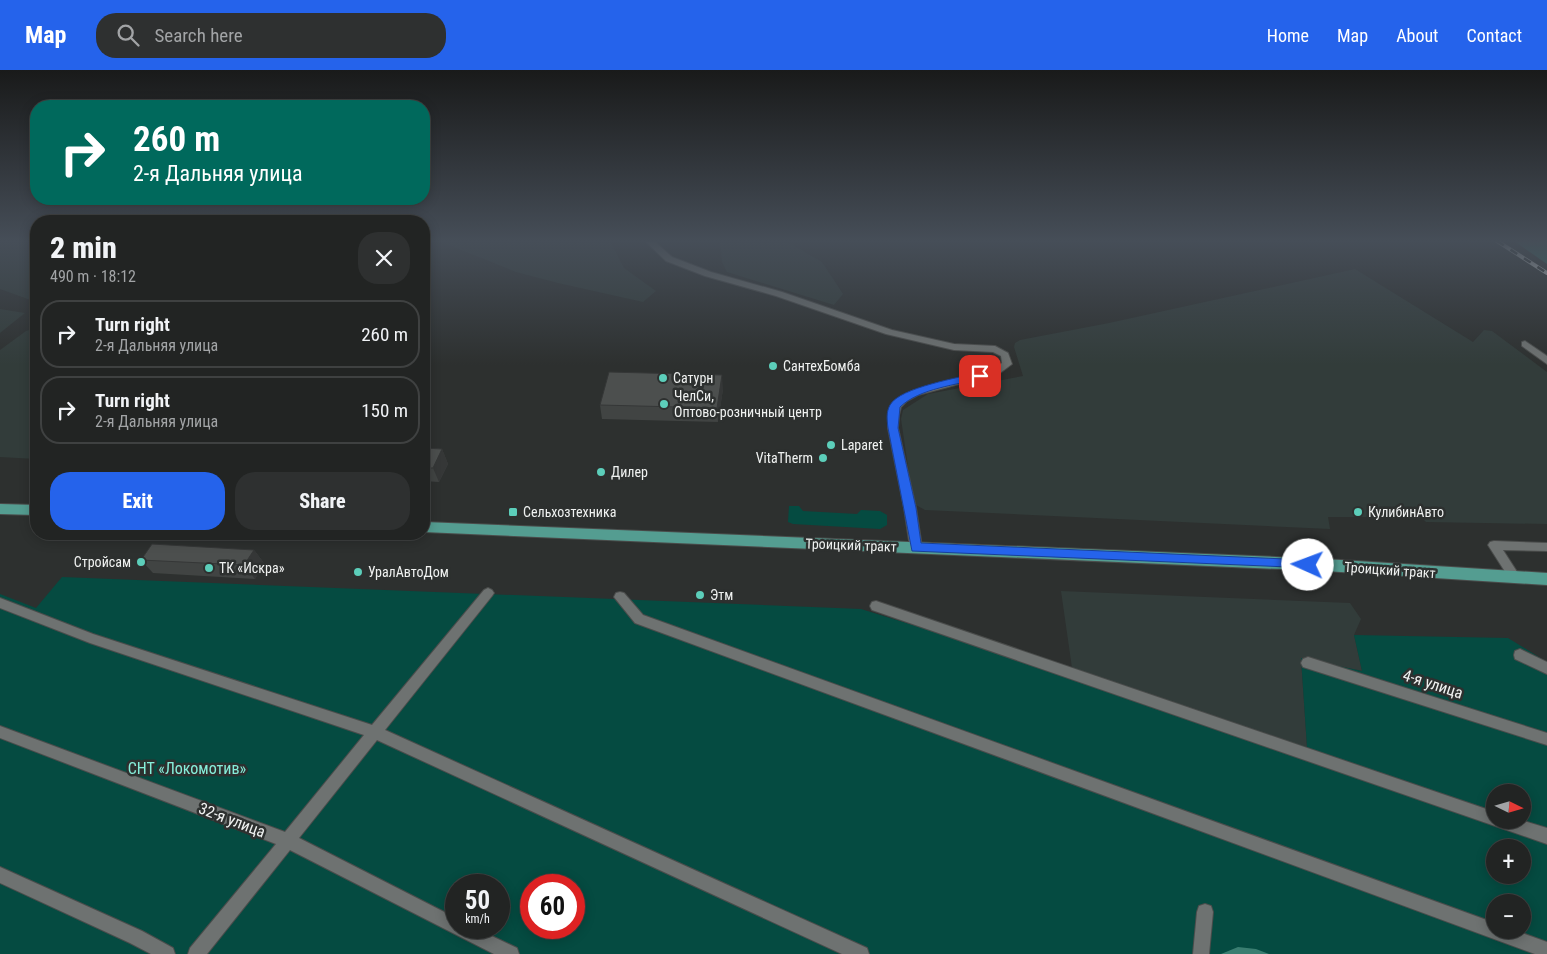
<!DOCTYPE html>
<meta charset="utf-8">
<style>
body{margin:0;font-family:"Roboto Condensed",sans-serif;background:#2e3030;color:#f1f3f6;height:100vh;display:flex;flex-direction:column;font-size:19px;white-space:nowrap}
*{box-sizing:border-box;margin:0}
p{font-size:16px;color:#a2a4a6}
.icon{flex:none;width:28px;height:28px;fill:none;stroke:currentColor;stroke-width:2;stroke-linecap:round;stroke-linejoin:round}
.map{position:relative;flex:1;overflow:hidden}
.panel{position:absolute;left:30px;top:145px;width:400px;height:325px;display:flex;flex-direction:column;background:#222423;border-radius:20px;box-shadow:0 2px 12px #0003,0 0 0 1px #3f4141}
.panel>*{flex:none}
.top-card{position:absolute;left:30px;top:30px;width:400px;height:105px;border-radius:20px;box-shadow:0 2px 12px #0003,0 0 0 1px #3f4141;background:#00695c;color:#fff;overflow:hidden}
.needle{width:32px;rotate:95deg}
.controls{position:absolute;left:1486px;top:714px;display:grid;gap:10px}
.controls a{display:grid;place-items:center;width:45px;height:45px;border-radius:50%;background:#222423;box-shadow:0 2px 12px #0003,0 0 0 1px #3f4141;font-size:25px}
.speed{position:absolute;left:445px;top:804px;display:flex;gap:10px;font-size:25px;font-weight:700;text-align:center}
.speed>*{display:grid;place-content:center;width:65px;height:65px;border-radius:50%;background:#222423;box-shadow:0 2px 12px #0003,0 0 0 1px #3f4141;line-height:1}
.speed small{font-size:12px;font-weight:400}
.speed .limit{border:8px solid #d22;background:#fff;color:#111}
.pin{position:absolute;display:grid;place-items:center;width:42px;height:42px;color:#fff;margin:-21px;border-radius:10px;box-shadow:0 2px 8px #0006}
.me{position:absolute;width:55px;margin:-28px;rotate:272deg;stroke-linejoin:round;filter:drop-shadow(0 0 4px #0008)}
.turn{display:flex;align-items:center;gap:18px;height:105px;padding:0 20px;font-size:22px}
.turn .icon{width:65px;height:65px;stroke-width:2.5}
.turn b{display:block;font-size:35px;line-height:42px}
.round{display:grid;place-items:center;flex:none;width:52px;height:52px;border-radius:20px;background:#2e3030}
.summary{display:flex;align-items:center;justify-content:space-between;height:85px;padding:0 20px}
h1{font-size:30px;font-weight:800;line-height:38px}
.button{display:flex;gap:10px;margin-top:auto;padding:10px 20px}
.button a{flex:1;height:58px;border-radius:20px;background:#2563eb;color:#fff;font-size:20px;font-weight:800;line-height:58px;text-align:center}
.button a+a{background:#2e3030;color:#f1f3f6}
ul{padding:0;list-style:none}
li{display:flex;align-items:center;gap:15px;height:68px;margin:0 10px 8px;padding:0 10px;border:2px solid #3f4141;border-radius:20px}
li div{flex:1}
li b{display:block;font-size:19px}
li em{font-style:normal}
header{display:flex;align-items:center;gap:30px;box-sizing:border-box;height:70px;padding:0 25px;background:#2563eb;color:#fff}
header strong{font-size:24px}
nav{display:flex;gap:28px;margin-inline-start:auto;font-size:18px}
.search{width:350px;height:45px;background:#2e3030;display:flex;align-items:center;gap:12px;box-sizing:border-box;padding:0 18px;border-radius:20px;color:#a2a4a6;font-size:19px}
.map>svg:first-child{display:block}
.built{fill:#323c3a}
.green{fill:#054b41;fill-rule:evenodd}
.forest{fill:#2a7063}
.water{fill:#3a7e71}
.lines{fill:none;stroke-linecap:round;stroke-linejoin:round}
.minor-casing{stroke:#4a4c4b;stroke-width:2}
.primary-casing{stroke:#4a4c4b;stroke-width:2}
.minor{fill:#6e7271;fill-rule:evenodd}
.primary{fill:#549d91;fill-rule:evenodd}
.rail-casing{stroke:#d9dcdb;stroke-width:4}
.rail{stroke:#2d302f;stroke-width:2.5;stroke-dasharray:8;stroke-linecap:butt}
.wall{fill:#414443}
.shaded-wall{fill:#353737}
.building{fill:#4c4f4e;stroke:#353737}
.route{fill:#2563eb;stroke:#184099}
.poi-dot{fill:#5cceba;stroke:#2d302f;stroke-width:2}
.labels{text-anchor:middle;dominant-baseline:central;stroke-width:5;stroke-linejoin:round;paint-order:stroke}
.poi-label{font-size:14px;fill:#f0f2f1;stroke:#2d302f;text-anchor:start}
.street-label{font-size:14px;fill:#f0f2f1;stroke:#2d302f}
.near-street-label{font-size:16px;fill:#f0f2f1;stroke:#2d302f}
.near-park-label{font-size:16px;fill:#86eeda;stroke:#2d302f}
</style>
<header>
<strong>Map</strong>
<div class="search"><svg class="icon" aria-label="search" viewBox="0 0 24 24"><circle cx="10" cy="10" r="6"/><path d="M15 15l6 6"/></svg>Search here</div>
<nav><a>Home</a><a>Map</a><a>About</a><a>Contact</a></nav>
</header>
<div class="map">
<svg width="1547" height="884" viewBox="0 0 1547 884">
<rect width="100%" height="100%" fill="#2d302f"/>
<g class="built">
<polygon points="36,171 36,232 0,219 0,171"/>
<polygon points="439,171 610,171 624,198 656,221 643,232 558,213 516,202"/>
<polygon points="786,171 822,192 843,224 834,235 727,202 722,192 720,171"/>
<polygon points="1355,199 1473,272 1484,260 1492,261 1547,302 1547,454 1426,452 1421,447 1328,447 1330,459 925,440 916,435 913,430 901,349 903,340 928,324 1023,306 1014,277 1015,273 1020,270 1109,253"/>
<polygon points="0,239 25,243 0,263"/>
<polygon points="36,258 36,389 0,387 0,280 26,261"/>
<polygon points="1061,521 1350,533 1361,549 1354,565 1362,601 1301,588 1307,677 1073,605"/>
</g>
<g class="green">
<polygon points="789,436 799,436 803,441 857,444 861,440 880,441 887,445 887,455 880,459 793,454 788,452"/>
<path d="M62,507L861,539L1307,677L1301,588L1362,601L1354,565L1508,568L1547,592V884H0V524L36,538ZM1495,722H1522V750H1495ZM1495,778H1522V805H1495ZM456,815H499V858H456ZM531,815H574V858H531ZM1495,832H1522V860H1495Z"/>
</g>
<polygon class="forest" points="1547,171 1547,194 1514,171"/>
<polygon class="water" points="1238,877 1256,879 1269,884 1221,884"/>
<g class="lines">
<g class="minor-casing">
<g id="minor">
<polygon points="645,171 654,171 672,187 711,202 782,222 892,260 954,274 995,276 1008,283 1012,294 1000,303 918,325 907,331 901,337 899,345 898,358 916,438 922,477 920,480 912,480 910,477 904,438 888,358 890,340 896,330 912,321 994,299 1002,293 1001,286 993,282 954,280 886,264 776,226 705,206 666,191"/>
<polygon points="1525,271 1547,286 1547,294 1522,276 1522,272"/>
<polygon points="1494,471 1547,473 1547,481 1503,480 1521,508 1519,511 1511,511 1488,475 1490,472"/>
<polygon points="488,518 492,520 494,523 492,526 385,660 867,878 869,884 842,884 377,670 299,768 456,848 456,858 475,858 517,878 519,884 494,884 290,780 207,884 188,884 190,878 276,774 0,668 0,656 285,762 364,665 90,573 0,538 0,528 93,564 372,655 484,520"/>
<polygon points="620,522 624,523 643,545 1495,853 1495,860 1514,860 1547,872 1547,884 1535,884 635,553 614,527 616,523"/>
<polygon points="876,531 1495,742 1495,750 1521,750 1547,758 1547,774 872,540 870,536 872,532"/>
<polygon points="1520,579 1547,592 1547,604 1515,589 1514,585 1515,581"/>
<polygon points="1308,587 1547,663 1547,675 1303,597 1301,593 1303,589"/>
<polygon points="0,797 142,861 173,878 175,884 151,884 130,873 0,813"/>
<polygon points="1205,834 1211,836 1213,842 1209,884 1193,884 1197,842 1199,836"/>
</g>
</g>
<g class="primary-casing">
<g id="primary">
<polygon points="0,434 36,435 36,445 0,444"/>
<polygon points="424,452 1325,489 1547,503 1547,515 1325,501 424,462"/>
</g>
</g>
<use href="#minor" class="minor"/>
<use href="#primary" class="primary"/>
<g class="rail-casing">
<polyline id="rail" points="1497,171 1547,203"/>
</g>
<use href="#rail" class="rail"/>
</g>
<g class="wall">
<polygon points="723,319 718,352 602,349 600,335"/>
<polygon points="424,378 442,379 448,394 439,412 424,411"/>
<polygon points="254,480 264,493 255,509 153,503 141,490"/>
</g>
<g class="shaded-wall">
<polygon points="722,305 723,319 718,352 717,338"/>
<polygon points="442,379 448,394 439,412 433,398"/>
<polygon points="254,480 264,493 255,509 244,495"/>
</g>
<g class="building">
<polygon points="609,302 722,305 717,338 600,335"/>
<polygon points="424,378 442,379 433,398 424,398"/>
<polygon points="152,474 254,480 244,495 141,490"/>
</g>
<linearGradient id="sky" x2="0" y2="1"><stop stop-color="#191a1a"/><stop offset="0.58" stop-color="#464e58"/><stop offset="1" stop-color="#464e58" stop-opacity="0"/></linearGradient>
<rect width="1547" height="295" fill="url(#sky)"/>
<path class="route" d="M980,302L983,303V308C957,315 920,318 900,337L898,358L916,438L921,473L1308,490L1314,495L1312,498L912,481L888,358C887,350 886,342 890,335C900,317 960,308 980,302Z"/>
<g class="poi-dot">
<circle cx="773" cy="296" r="5"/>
<circle cx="663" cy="308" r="5"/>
<circle cx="664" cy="334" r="5"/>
<circle cx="831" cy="375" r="5"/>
<circle cx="823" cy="388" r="5"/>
<circle cx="601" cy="402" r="5"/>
<rect x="508" y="437" width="10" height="10" rx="2.5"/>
<circle cx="1358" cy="442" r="5"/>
<circle cx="141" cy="492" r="5"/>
<circle cx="209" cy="498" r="5"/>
<circle cx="358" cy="502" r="5"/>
<circle cx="700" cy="525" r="5"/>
</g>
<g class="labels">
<g class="poi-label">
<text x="783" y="296">СантехБомба</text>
<text x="673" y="308">Сатурн</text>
<text x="674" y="326">ЧелСи,<tspan x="674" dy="16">Оптово-розничный центр</tspan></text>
<text x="841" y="375">Laparet</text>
<text x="813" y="388" text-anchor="end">VitaTherm</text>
<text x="611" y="402">Дилер</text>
<text x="523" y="442">Сельхозтехника</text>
<text x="1368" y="442">КулибинАвто</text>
<text x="131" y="492" text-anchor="end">Стройсам</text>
<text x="219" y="498">ТК «Искра»</text>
<text x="368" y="502">УралАвтоДом</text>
<text x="710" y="525">Этм</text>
</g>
<g class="street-label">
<text transform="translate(851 475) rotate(2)">Троицкий тракт</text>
<text transform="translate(1390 500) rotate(4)">Троицкий тракт</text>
</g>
<g class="near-street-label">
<text transform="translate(1433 614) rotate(18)">4-я улица</text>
<text transform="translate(232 750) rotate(21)">32-я улица</text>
</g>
<g class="near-park-label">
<text x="187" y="698">СНТ «Локомотив»</text>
</g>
</g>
</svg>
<div class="controls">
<a><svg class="needle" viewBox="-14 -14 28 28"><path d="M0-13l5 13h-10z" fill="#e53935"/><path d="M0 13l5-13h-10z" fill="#a2a4a6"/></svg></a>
<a>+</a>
<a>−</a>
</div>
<div class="speed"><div>50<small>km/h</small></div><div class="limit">60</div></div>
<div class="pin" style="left:980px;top:306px;background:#d93025"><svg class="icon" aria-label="arrive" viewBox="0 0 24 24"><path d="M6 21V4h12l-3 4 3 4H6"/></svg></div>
<svg class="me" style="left:1308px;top:495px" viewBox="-20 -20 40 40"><circle r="19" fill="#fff"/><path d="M0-13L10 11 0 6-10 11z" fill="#2563eb"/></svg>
<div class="top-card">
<div class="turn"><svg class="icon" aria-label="right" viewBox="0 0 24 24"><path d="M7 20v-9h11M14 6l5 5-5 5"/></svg><div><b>260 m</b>2-я Дальняя улица</div></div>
</div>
<section class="panel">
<div class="summary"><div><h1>2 min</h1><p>490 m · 18:12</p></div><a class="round"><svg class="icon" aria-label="close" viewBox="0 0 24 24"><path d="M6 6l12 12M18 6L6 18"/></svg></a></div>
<ul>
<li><svg class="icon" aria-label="right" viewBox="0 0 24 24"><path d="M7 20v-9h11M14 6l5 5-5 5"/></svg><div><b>Turn right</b><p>2-я Дальняя улица</p></div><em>260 m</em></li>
<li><svg class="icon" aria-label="right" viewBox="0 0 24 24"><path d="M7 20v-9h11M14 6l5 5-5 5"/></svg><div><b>Turn right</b><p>2-я Дальняя улица</p></div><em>150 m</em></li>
</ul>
<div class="button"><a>Exit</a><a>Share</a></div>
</section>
</div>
